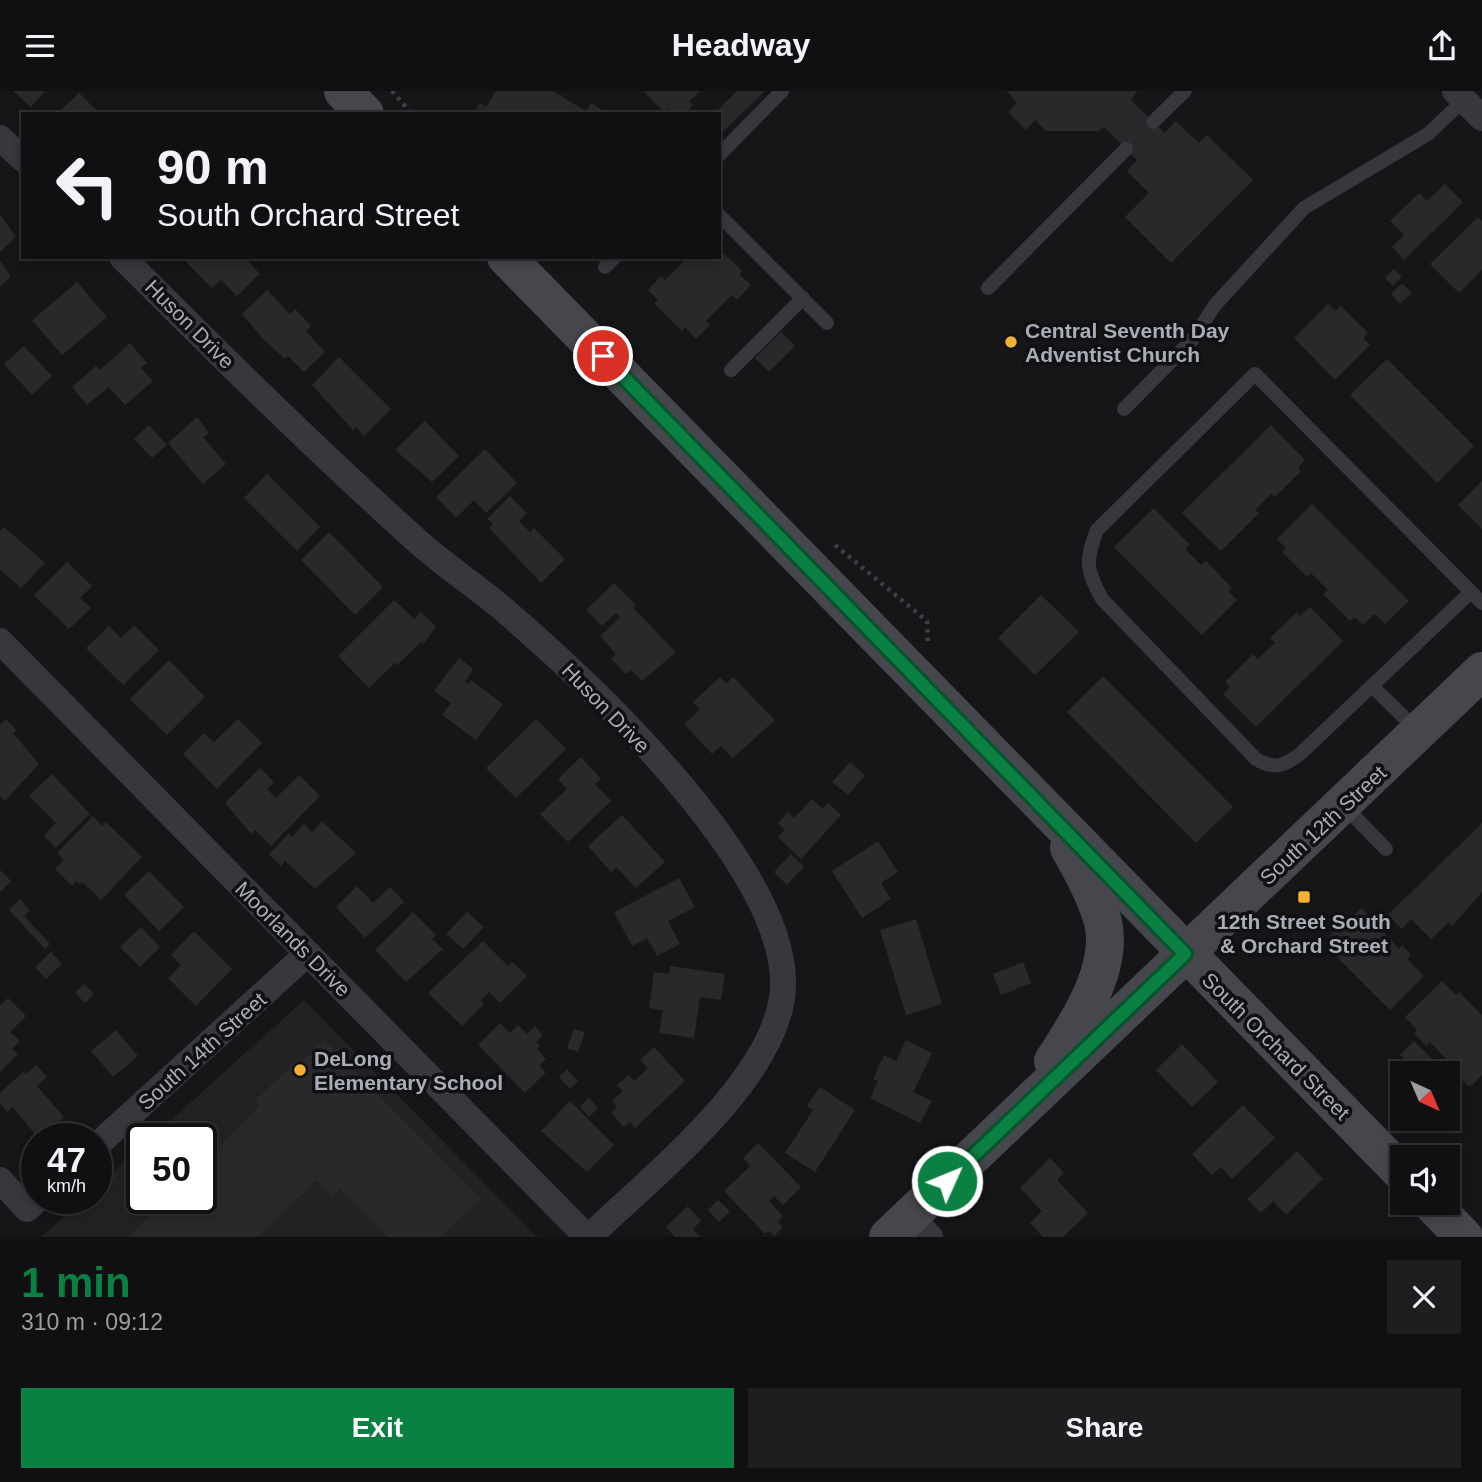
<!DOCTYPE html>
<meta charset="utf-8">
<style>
body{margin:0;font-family:Helvetica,sans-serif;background:#1e1e20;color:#f1f3f6;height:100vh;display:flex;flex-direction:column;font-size:26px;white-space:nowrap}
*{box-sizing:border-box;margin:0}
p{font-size:23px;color:#9c9d9f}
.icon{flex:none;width:38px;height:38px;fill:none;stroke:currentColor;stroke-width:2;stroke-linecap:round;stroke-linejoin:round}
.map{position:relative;height:1146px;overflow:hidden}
.side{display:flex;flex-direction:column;background:#101012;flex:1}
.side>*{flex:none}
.hud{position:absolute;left:21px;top:21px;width:700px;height:147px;border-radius:0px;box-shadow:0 4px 10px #0003,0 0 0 2px #303032;background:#101012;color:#f1f3f6;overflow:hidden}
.needle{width:46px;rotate:136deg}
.fabs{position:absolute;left:1390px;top:970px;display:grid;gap:14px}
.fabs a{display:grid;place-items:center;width:70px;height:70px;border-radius:0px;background:#101012;box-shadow:0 4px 10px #0003,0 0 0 2px #303032;font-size:35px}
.speed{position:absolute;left:21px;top:1032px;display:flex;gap:14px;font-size:35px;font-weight:700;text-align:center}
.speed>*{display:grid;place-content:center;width:91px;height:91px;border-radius:50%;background:#101012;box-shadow:0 4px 10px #0003,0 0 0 2px #303032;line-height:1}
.speed small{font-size:18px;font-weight:400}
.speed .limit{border:4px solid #111;border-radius:10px;background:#fff;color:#111}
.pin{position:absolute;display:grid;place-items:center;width:60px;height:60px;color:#fff;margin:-30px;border:4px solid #fff;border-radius:50%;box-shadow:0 2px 7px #0007}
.me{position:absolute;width:77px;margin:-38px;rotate:46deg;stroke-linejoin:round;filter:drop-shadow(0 0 5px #0008)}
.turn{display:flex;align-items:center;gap:24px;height:147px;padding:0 21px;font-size:32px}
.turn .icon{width:91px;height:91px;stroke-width:2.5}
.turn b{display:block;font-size:49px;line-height:60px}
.round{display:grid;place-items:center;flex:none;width:74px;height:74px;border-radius:0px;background:#1e1e20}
.headline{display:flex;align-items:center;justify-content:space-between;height:119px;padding:0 21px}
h1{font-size:42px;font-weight:700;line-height:52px;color:#0b8043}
.primary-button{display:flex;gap:14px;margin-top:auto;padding:14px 21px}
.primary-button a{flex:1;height:80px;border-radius:0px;background:#0b8043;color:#fff;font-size:28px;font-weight:700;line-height:80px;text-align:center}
.primary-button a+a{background:#1e1e20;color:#f1f3f6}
header{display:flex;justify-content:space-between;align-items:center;height:91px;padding:0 21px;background:#101012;font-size:32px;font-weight:700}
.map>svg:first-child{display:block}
.built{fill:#222225}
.building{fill:#29292c}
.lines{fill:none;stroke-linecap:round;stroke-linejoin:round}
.path{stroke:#3d3f44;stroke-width:4.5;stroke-dasharray:3.5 5;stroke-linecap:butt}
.lane{stroke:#37383d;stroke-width:14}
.street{stroke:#37383d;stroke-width:26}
.secondary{stroke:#45474d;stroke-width:38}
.route-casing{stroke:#07532c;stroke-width:18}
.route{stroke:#0b8043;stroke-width:12}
.poi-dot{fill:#f2b134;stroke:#111113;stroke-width:2.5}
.labels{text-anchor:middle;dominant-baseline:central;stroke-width:7;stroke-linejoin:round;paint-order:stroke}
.street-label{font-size:21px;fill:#a8adb8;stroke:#111113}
.poi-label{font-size:21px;font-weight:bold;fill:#a8adb8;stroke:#111113;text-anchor:start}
</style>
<header><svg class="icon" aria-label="menu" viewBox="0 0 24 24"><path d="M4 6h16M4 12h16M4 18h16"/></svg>Headway<svg class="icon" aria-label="share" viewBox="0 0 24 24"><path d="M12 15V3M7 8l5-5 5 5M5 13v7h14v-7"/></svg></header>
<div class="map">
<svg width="1482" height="1146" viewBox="0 0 1482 1146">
<rect width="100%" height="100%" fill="#161618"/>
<polygon class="built" points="304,909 537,1146 41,1146 84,1108 96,1108 96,1096 142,1055 142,1108 201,1108 201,1048 150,1048"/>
<g class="building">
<polygon points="13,0 45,0 31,16"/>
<polygon points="496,0 553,0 586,20 591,12 608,23 473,23 480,12 486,16"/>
<polygon points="643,0 700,0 689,11 693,14 685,23 675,23 669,17 665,22"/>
<polygon points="737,0 765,0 719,45 719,23 714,23"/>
<polygon points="1007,0 1137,0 1131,9 1165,42 1176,30 1199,52 1207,44 1253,89 1171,172 1125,126 1149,102 1127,80 1137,69 1104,36 1099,40 1046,40 1035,29 1026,39 1008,21 1017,12"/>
<polygon points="79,2 100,23 57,23"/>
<polygon points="1445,93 1463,111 1404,169 1392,156 1404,144 1390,130 1419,102 1427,110"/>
<polygon points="0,123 16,146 0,161"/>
<polygon points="1478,126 1482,130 1482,179 1459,202 1430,173"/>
<polygon points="719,157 742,180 739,183 751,194 737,209 732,204 706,230 710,234 696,248 685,236 682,240 654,212 658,209 648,199 661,185 665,189 688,166 719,166"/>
<polygon points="192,166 244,166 260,183 237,205 221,189 212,197 186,171"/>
<polygon points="0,170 11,186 0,195"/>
<polygon points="1394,178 1402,186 1393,195 1385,187"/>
<polygon points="77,191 107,226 62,264 32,229"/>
<polygon points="1402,192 1412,202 1400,213 1391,203"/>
<polygon points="267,199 290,223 295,218 311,235 306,240 325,261 304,281 288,265 285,268 264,249 242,223"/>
<polygon points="1328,213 1336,220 1341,215 1368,242 1363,247 1370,254 1335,289 1294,247"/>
<polygon points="781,241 795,255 769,281 755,267"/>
<polygon points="130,252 147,272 141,277 153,290 125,314 109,296 87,314 72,296 96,275 100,279"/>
<polygon points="24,255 52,285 32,304 4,273"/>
<polygon points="339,266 391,318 364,345 356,336 353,339 312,294"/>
<polygon points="1387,268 1474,355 1437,392 1350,304"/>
<polygon points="197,326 209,342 203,346 226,373 203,393 168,352"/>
<polygon points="425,330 459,365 432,391 395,359"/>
<polygon points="149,334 167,354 152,367 134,348"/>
<polygon points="1271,334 1305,369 1298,377 1301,380 1275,406 1271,403 1255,419 1259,422 1221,460 1182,422"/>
<polygon points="485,358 517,392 486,422 474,409 456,427 436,406"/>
<polygon points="267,383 320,436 297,460 244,407"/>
<polygon points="1482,390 1482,438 1458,414"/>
<polygon points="510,405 527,422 519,430 530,441 534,437 565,468 541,492 489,437 493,433 487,428"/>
<polygon points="1312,413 1409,510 1385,533 1374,523 1363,534 1355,526 1350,530 1323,503 1328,499 1311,482 1307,486 1282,461 1286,457 1277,448"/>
<polygon points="1154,417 1190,454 1185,458 1201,474 1206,470 1232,497 1228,500 1237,509 1202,544 1114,456"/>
<polygon points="4,436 45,472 21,497 0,479 0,440"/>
<polygon points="329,441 383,496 355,524 301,469"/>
<polygon points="67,471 92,495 80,507 91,517 69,538 34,504"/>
<polygon points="614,492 636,514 633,517 676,561 642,590 631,579 626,583 611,568 616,563 600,545 620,526 616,522 602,535 586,519"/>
<polygon points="1041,504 1079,541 1035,584 998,547"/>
<polygon points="394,509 414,528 421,521 436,536 423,553 421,551 397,574 395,572 369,597 338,565"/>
<polygon points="1310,516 1343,550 1256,636 1223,603 1230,596 1225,591 1253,563 1258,568 1275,552 1270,547 1297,521 1300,525"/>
<polygon points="134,534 159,559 123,594 86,557 109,535 121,547"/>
<polygon points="459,567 473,578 465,591 468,593 471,589 503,613 476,649 442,624 451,612 434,600"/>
<polygon points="169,569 205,606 167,644 130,608"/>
<polygon points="1103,585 1233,716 1196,752 1067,621"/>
<polygon points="720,586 726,593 733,586 775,629 733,667 721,655 712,663 684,633 700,618 693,611"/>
<polygon points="6,628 16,639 13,642 39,673 5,710 0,705 0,634"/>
<polygon points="238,628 262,652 217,698 183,663 204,642 214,651"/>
<polygon points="536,628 566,658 516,707 486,677"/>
<polygon points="581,666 601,688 595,693 611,710 568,751 540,723 567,698 558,688"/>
<polygon points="850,671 865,684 848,704 832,691"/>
<polygon points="260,677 274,691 267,698 276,707 299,684 320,705 271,755 255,739 251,743 225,712"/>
<polygon points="52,683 90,723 56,757 44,745 56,732 29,705"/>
<polygon points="812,708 823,718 828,712 841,724 801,768 778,746 785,739 778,732 788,721 794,727"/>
<polygon points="622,724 665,771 636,797 616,776 611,781 588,755"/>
<polygon points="93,725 102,735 106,731 142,766 101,809 82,791 80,793 76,790 72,795 55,778 64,769 57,762"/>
<polygon points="322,730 356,762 315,798 285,770 281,775 269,763 289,742 292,746 304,733 312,741"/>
<polygon points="1482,732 1482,801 1452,835 1449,831 1431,848 1411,828 1402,838 1388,824"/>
<polygon points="878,750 898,781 881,792 891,808 862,827 832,780"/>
<polygon points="791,763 804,776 787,794 774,781"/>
<polygon points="0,779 11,790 1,801 0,800"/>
<polygon points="149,780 184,816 159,840 124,804"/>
<polygon points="679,787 695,816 668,830 680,853 657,865 647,847 632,855 614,821"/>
<polygon points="357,795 373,812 390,796 404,811 365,847 336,816"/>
<polygon points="20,808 30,820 24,825 50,853 45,858 9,819"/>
<polygon points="1362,817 1399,858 1402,854 1411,864 1407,868 1424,885 1390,919 1330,859 1334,854 1327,847"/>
<polygon points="413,821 436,844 432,848 443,858 406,891 375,859"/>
<polygon points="467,821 484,836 463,858 446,843"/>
<polygon points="916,828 942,913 906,924 880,839"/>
<polygon points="141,836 160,856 140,876 120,856"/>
<polygon points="194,840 232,878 196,915 168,887 181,874 171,864"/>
<polygon points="483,850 508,875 512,871 527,885 500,912 489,901 481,909 484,913 462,935 428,902"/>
<polygon points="51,861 62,873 46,888 35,876"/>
<polygon points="1023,871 1031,892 1001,904 993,883"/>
<polygon points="670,875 725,883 721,909 700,906 694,947 659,942 663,919 649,917 654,881 669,883"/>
<polygon points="1442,890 1456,904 1459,901 1482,924 1482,984 1470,996 1443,973 1447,969 1430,951 1426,955 1414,942 1417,939 1405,926"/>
<polygon points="84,893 94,903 85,912 75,902"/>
<polygon points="8,907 26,925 10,941 20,950 12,958 18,963 0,981 0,915"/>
<polygon points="500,932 510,942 518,934 527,943 535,935 543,944 536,951 540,955 537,958 546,968 539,975 546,981 525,1002 478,954"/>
<polygon points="574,938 585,941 578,961 567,957"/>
<polygon points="116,939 138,965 113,986 91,960"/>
<polygon points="324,949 481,1108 441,1146 388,1146 340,1098 333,1106 316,1089 258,1146 128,1146 167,1108 201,1108 201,1074 260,1015 255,1010 297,969 300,973"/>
<polygon points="906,949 932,962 913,1001 932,1010 920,1032 870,1007 878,990 873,988 884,964 896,970"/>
<polygon points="1414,950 1446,982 1418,982 1400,964"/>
<polygon points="1182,953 1218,991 1192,1016 1156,979"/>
<polygon points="654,956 685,990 635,1037 630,1031 624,1036 611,1022 617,1016 612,1010 623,1000 617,994 629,984 634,990 648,977 640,969"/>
<polygon points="36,974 47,986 37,995 64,1026 39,1048 13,1016 7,1021 0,1012 0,1002 24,980 26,983"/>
<polygon points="567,978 578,990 570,998 559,986"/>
<polygon points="1447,983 1459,996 1447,1007"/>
<polygon points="820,996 855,1019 815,1081 785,1062 813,1019 807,1015"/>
<polygon points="589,1007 598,1017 589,1026 580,1016"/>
<polygon points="570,1010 614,1054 587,1081 541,1040"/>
<polygon points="1243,1014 1275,1047 1232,1088 1221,1076 1212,1084 1192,1063"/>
<polygon points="758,1052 801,1096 783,1114 774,1105 769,1110 783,1125 778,1131 783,1136 774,1145 769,1140 765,1143 724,1100 750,1075 743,1067"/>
<polygon points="1297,1060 1323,1088 1286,1124 1273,1110 1261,1122 1247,1108"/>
<polygon points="1050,1067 1064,1082 1057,1089 1088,1122 1063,1146 1043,1146 1030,1132 1042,1120 1020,1097"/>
<polygon points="718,1109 730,1120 719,1131 708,1119"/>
<polygon points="688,1115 701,1130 693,1138 700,1146 675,1146 666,1136"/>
</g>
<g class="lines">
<g class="path">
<polyline points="392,0 412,23"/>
<polyline points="835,454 927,530 928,553"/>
</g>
<g class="lane">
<polyline points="1153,31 1185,0"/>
<polyline points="719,64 782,0"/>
<polyline points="719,124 827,232"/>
<polyline points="605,176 615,166"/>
<polyline points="988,197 1126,58"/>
<polyline points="731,279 803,207"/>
<polyline points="1124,318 1192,249 1215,214 1304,117 1428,43 1464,9"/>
<path d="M1471,501L1300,663C1284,675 1274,679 1256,668L1102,508C1086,478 1085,471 1097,439L1255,283L1482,512"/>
<polyline points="1372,595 1418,640"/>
<polyline points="1343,714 1386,758"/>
</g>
<g class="street">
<polyline points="1455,0 1482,27"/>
<polyline points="0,47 23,68"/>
<path d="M122,166C218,262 314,357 415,448C442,473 475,494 503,518C589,591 800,787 782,907C769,994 651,1086 589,1146"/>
<polyline points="0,550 587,1146"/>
<polyline points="96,1055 307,863"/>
<polyline points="0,1089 27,1118 38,1108"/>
<polyline points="910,1125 930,1146"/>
</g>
<g class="secondary">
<polyline points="343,0 365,23"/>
<polyline points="506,166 1402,1082"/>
<path d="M1053,970C1077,934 1114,877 1103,831C1096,805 1082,780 1069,757"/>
<polyline points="1430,1111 1464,1146"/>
<polyline points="888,1146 1482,580"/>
</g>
</g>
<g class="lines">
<g class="route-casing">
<polyline id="route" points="603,265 1185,863 947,1090"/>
</g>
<use href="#route" class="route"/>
</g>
<g class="poi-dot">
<circle cx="1011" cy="251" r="7"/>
<rect x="1297" y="799" width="14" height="14" rx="3.5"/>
<circle cx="300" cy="979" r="7"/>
</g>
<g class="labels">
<g class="street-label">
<text transform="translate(190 233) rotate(45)">Huson Drive</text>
<text transform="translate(606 617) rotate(46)">Huson Drive</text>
<text transform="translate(1323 734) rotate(-43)">South 12th Street</text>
<text transform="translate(293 848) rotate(45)">Moorlands Drive</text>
<text transform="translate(1276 955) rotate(45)">South Orchard Street</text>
<text transform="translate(202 960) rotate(-42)">South 14th Street</text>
</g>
<g class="poi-label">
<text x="1025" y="239">Central Seventh Day<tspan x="1025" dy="24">Adventist Church</tspan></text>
<text x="1304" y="830" text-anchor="middle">12th Street South<tspan x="1304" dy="24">&amp; Orchard Street</tspan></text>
<text x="314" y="967">DeLong<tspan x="314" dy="24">Elementary School</tspan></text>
</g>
</g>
</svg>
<div class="fabs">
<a><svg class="needle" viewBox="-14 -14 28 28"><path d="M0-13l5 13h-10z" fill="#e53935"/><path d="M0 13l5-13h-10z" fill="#9c9d9f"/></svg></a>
<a><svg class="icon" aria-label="sound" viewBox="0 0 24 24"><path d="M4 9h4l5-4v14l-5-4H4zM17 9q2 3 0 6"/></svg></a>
</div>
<div class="speed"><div>47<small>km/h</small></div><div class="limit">50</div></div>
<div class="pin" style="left:603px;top:265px;background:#d93025"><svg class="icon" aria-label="arrive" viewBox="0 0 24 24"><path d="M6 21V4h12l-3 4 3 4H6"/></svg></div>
<svg class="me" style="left:947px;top:1090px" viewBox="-20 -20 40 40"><circle r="17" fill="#0b8043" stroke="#fff" stroke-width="3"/><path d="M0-11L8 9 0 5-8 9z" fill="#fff"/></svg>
<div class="hud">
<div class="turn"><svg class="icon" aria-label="left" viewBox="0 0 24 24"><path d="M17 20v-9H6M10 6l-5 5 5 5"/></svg><div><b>90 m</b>South Orchard Street</div></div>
</div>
</div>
<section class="side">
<div class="headline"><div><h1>1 min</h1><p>310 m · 09:12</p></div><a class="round"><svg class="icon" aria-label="close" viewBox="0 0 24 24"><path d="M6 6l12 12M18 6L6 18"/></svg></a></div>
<div class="primary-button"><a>Exit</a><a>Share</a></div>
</section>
